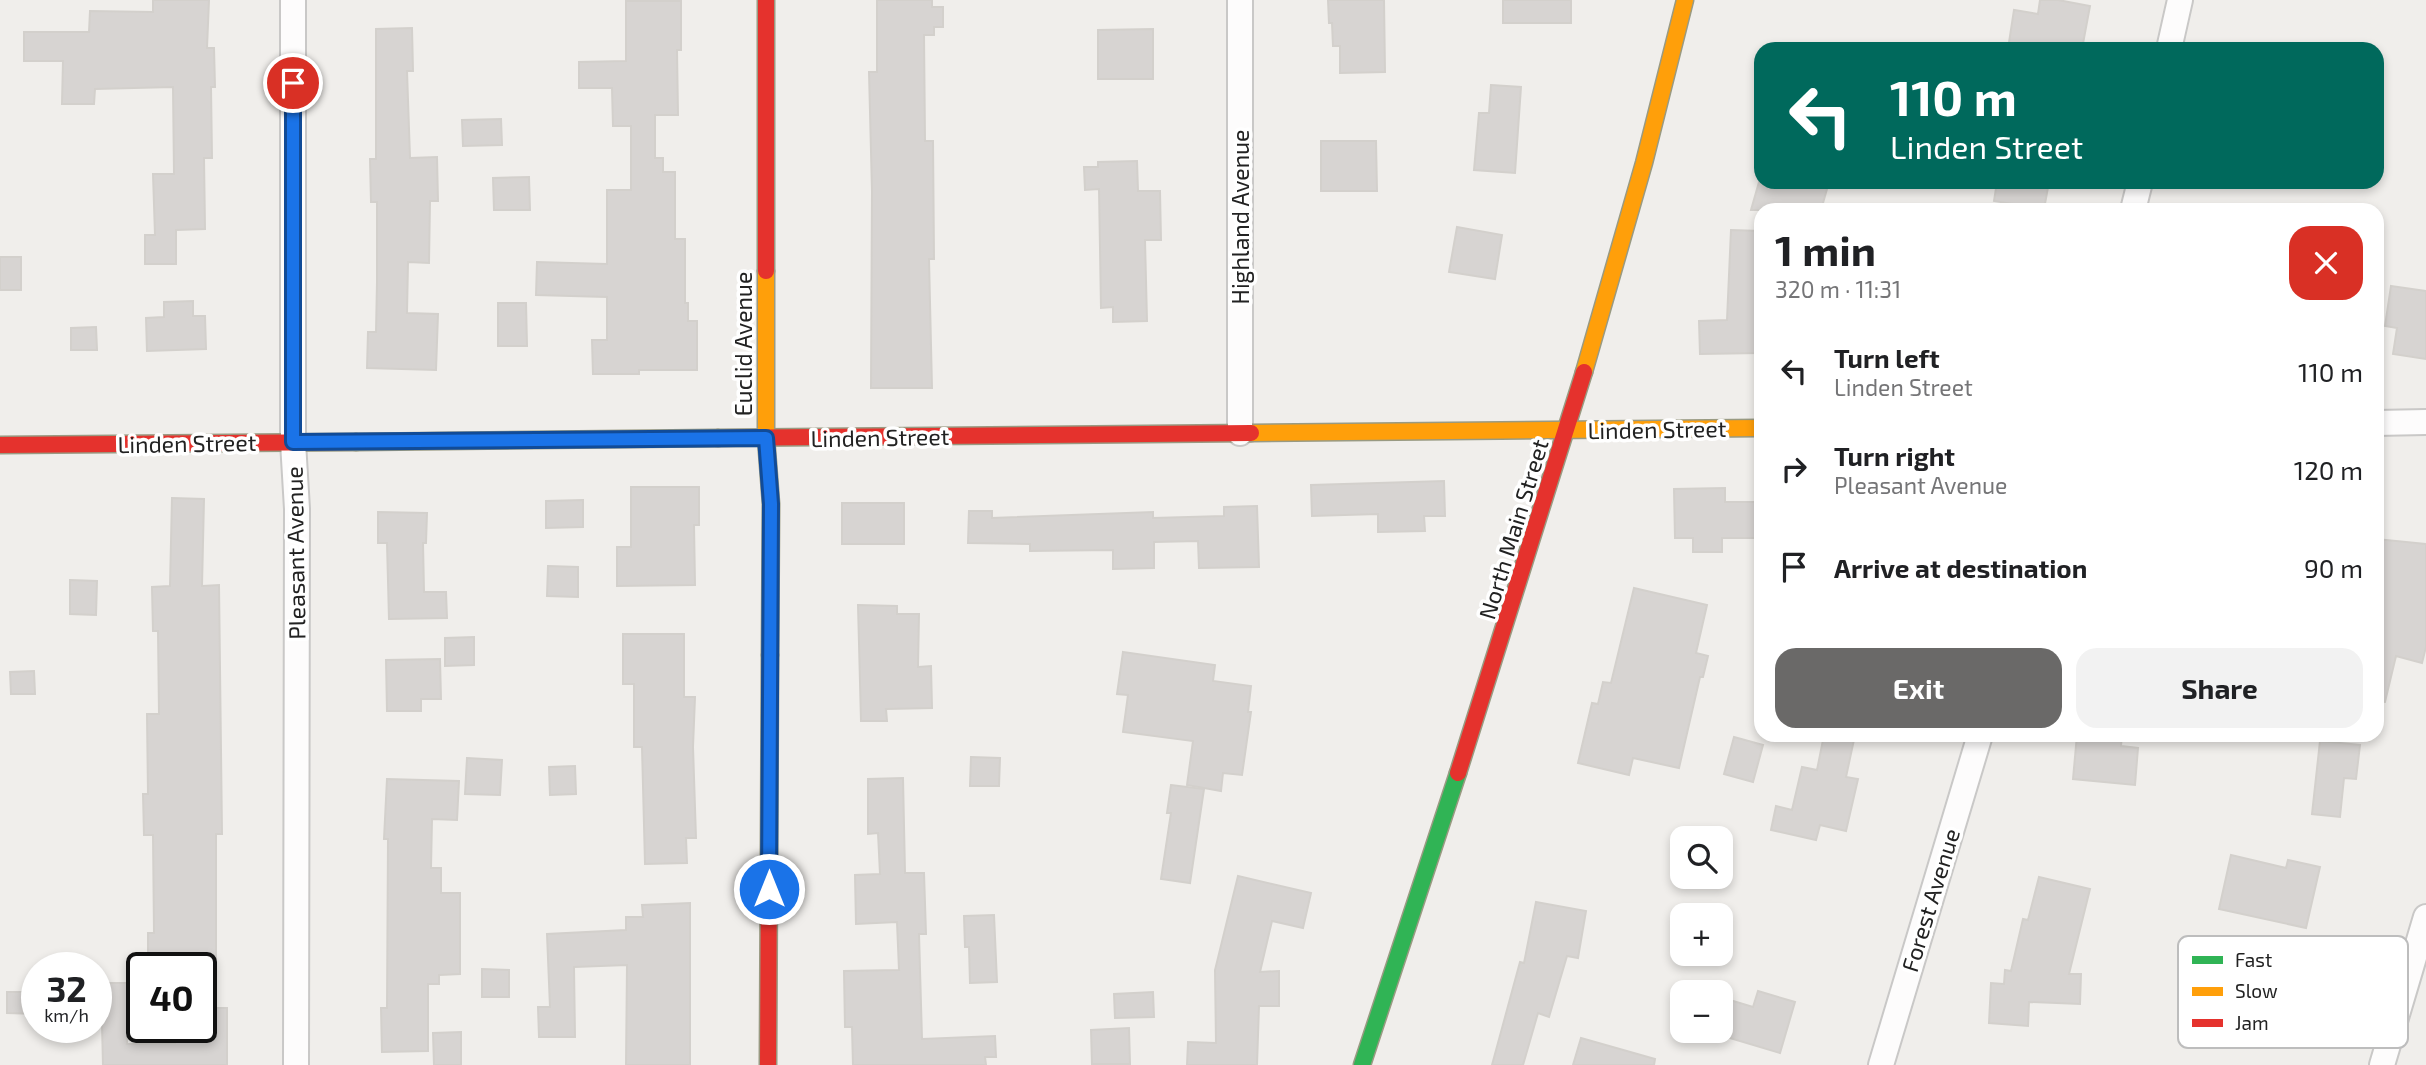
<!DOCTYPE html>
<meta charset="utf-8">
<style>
body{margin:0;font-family:"Exo 2",sans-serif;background:#f2f2f2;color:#202124;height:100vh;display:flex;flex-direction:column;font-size:26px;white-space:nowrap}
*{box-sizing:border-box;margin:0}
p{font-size:23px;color:#757577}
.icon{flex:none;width:38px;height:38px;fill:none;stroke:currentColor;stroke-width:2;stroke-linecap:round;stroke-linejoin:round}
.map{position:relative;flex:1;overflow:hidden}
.drawer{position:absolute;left:1754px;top:203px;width:630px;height:539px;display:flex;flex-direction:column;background:#fff;border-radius:21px;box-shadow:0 4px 10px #0003}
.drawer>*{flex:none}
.banner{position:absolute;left:1754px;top:42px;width:630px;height:147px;border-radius:21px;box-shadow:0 4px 10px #0003;background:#00695c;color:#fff;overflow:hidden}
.buttons{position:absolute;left:1670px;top:826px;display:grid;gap:14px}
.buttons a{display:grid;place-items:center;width:63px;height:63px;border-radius:14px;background:#fff;box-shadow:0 4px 10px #0003;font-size:35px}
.speed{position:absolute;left:21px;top:952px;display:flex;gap:14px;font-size:35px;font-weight:700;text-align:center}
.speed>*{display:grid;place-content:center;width:91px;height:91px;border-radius:50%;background:#fff;box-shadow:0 4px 10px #0003;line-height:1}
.speed small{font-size:18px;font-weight:400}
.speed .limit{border:4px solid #111;border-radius:10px;background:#fff;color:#111}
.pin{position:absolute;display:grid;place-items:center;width:60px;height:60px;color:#fff;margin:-30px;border:4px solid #fff;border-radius:50%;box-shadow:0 2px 7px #0007}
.me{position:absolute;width:77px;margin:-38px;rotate:0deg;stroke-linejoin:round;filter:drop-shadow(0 0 5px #0008)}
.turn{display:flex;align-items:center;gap:24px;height:147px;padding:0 21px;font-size:32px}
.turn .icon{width:91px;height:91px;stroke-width:2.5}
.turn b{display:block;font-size:49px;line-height:60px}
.round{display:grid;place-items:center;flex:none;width:74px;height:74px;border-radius:21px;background:#f2f2f2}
.summary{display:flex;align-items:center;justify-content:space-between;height:119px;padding:0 21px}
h1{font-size:42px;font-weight:700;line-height:52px}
.action{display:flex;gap:14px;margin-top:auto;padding:14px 21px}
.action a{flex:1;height:80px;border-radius:21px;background:#6a6968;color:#fff;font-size:28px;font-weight:700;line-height:80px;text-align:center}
.action a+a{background:#f2f2f2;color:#202124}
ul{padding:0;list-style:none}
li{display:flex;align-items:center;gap:21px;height:98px;padding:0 21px}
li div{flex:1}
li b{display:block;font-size:26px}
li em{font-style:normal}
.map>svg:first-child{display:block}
.building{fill:#d7d4d2;stroke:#d3d0cc;stroke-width:2}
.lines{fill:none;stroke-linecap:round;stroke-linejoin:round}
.street-casing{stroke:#c9c8c7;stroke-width:28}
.fast-casing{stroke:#999a82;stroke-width:19}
.slow-casing{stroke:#999a82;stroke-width:19}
.jam-casing{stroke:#999a82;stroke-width:19}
.street{stroke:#fdfcfc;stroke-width:24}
.fast{stroke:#30b455;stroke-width:16}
.slow{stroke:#ff9f0a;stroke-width:16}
.jam{stroke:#e5322d;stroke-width:16}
.route-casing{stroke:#114b97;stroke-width:18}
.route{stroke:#1a73e8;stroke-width:12}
.labels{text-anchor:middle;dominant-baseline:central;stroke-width:7;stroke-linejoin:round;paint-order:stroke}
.street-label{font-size:23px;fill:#222;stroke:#fff}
.key{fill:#fff;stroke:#bdbdbd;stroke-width:2}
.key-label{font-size:19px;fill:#222}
</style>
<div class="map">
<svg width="2426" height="1065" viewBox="0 0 2426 1065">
<rect width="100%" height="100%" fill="#f0eeeb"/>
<g class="building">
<polygon points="153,0 209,0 207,48 214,48 215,87 211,87 212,158 204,158 205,229 176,230 176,264 145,264 145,235 155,235 153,174 174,174 173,87 95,89 94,104 62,104 63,61 24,61 24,32 89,32 90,11 153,12"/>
<polygon points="877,0 932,0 932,7 943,7 943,27 934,27 934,35 924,35 925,141 933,141 934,259 929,259 932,388 871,388 872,191 869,72 877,72"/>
<polygon points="1328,0 1384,0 1385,72 1340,73 1340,46 1333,46 1332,23 1329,23"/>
<rect x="1503" y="0" width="68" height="23"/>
<polygon points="2040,0 2058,0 2090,6 2082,49 2008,49 2014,10 2038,14"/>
<polygon points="626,1 681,1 681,50 677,50 678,115 655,115 655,158 663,158 663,172 675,172 675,239 685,239 685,303 688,303 688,321 697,321 697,370 639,370 639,374 593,374 592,340 607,340 607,297 536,295 537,262 607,264 607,190 631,190 631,126 613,126 612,88 579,88 579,62 626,61"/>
<polygon points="412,28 413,71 407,71 410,158 437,157 438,201 430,201 429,263 408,262 407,313 438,314 436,370 367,368 368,332 376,332 377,282 377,202 371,202 370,159 376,159 376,29"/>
<polygon points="1153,29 1153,79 1098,79 1098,30"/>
<polygon points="1491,85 1521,87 1515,173 1474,170 1479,113 1489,113"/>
<polygon points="501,119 502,145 463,146 462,120"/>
<polygon points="1321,141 1376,141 1377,191 1321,191"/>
<polygon points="1137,161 1138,191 1160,191 1161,240 1145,240 1147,321 1113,322 1113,307 1101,308 1099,189 1085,190 1084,167 1098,167 1098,162"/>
<polygon points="529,177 530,210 494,210 493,178"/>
<polygon points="1759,182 1829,182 1821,210 1751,210"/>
<polygon points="1997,182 2049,182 2044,209 1994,201"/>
<polygon points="1457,227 1502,235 1495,279 1449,272"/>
<polygon points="1731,230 1760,231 1760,353 1700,354 1699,321 1727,320"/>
<rect x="0" y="257" width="21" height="33"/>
<polygon points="2391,286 2426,291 2426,359 2393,354 2397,328 2385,326"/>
<polygon points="193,301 193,316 205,316 206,349 147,351 146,318 164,317 164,302"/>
<polygon points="498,303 526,303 527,346 498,346"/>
<polygon points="96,327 97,350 71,350 71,328"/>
<polygon points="1444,481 1445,516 1424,516 1425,531 1378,532 1378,514 1312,516 1311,485"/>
<polygon points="631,487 699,487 699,525 694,525 695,585 617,586 617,547 631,547"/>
<polygon points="1725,488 1725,502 1755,502 1755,538 1722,538 1722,552 1693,552 1693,538 1675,538 1674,489"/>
<polygon points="172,498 204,499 202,586 219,585 222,834 216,834 216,968 148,968 148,933 154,933 153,835 144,835 143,794 148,794 147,714 159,714 158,631 153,631 152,587 170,586"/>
<polygon points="583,500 583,527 546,528 546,501"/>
<rect x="842" y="503" width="62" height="41"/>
<polygon points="1257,506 1259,567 1199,568 1198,541 1154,542 1154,568 1113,569 1113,550 1030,551 1030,544 968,543 969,511 992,511 992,518 1153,512 1153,518 1224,516 1224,507"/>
<polygon points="378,512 427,513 426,543 423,543 424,592 446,592 447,618 389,619 387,543 378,543"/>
<polygon points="2376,539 2426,544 2426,647 2422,663 2396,656 2385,702 2376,701"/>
<polygon points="548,566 578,567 578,597 547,596"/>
<polygon points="70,580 97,581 96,615 70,614"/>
<polygon points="1634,588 1707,605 1696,653 1708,656 1703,677 1700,677 1679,768 1633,758 1629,775 1578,763 1592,703 1598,704 1603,682 1611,683"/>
<polygon points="858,605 897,606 897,614 919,614 918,667 931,666 932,708 886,709 887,721 861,721"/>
<polygon points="623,634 684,634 684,697 695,697 693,747 696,838 686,838 687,863 645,864 642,747 634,747 634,684 623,684"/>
<polygon points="474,637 474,665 445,666 445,638"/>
<polygon points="1123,652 1215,665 1213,681 1251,686 1248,712 1251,712 1242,775 1223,773 1221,791 1187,785 1193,741 1123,732 1128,695 1117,694"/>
<polygon points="440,659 441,699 421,699 421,711 387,711 386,660"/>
<polygon points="34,671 35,694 11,694 10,672"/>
<polygon points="1824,735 1855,735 1846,777 1858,779 1846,831 1820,825 1816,840 1771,830 1776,806 1792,810 1802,767 1817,770"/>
<polygon points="2077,735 2122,735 2121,746 2138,748 2135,785 2073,779"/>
<polygon points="1734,737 1763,745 1753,782 1724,774"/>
<polygon points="2320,741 2360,745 2356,779 2344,778 2340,817 2312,814"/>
<polygon points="971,757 1000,758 999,786 970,786"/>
<polygon points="467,758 502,760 500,795 465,794"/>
<polygon points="575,766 576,794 550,795 549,767"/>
<polygon points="903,778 905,873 924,873 926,934 919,934 922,1039 995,1036 996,1057 985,1057 986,1065 853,1065 852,1027 845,1027 844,971 899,970 897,922 856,924 855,875 880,874 878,833 868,834 868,779"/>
<polygon points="387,779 459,781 457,820 432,819 431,868 441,868 441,893 460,893 460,974 439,975 439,984 428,984 428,1051 382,1052 381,1008 387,1008 388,839 384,839"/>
<polygon points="1171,785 1204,789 1190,883 1161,879 1171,813 1167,813"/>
<polygon points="2231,855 2286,868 2288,860 2320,867 2306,928 2219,909"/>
<polygon points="1238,876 1311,893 1303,928 1272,921 1260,972 1279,971 1279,1006 1259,1006 1257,1065 1187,1065 1188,1042 1216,1043 1215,970"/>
<polygon points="2039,877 2090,889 2069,974 2081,974 2080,1004 2029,1002 2028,1026 1989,1023 1991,983 2004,984 2005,970 2011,971 2023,919 2028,920"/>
<polygon points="1536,902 1586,911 1578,958 1567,956 1549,1017 1538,1013 1523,1065 1492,1065 1520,962 1524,963"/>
<polygon points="690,903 690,1065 626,1065 627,965 574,967 575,1037 539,1037 538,1007 550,1007 547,934 626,930 626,917 643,917 642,905"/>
<polygon points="994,915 997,982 970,983 969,947 965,947 964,916"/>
<polygon points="2284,966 2285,976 2296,975 2298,1046 2230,1048 2229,1007 2220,1007 2219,969"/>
<polygon points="482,969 509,970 509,997 482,997"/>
<polygon points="101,983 128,983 127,1044 175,1043 175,1027 201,1027 201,1008 227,1008 227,1065 103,1065"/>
<polygon points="1758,991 1795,1002 1780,1053 1720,1035 1730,1000 1753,1007"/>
<polygon points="7,992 37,992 37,1014 7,1013"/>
<polygon points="1153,992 1154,1017 1115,1018 1114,994"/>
<polygon points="1129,1028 1130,1064 1092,1064 1091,1030"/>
<polygon points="461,1032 461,1065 434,1065 433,1033"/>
<polygon points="1581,1038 1655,1059 1654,1065 1573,1065"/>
</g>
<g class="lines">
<g class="street-casing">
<g id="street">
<polyline points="293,0 293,442 297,509 296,1065"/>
<polyline points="1240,0 1240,433"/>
<polyline points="2169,49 2180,0"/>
<polyline points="2133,210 2140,182"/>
<polyline points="2376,423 2426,422"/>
<polyline points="1881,1065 1980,735"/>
<polyline points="2382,1065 2426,917"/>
</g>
</g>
<g class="fast-casing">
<polyline id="fast" points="1362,1065 1458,773"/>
</g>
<g class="slow-casing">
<g id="slow">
<polyline points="766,271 766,438 771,504 770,655"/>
<polyline points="1584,372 1644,163 1685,0"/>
<polyline points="1251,433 1760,428"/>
<polyline points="356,442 718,438"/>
</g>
</g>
<g class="jam-casing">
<g id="jam">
<polyline points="766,0 766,271"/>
<polyline points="718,438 1251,433"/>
<polyline points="0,445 356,442"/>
<polyline points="1458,773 1584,372"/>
<polyline points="768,1065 770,655"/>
</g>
</g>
<use href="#street" class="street"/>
<use href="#fast" class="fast"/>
<use href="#slow" class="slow"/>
<use href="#jam" class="jam"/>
</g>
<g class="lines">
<g class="route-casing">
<polyline id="route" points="293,83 293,442 766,438 771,504 769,889"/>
</g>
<use href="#route" class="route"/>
</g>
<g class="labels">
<g class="street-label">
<text transform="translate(1240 217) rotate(-90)">Highland Avenue</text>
<text transform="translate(743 344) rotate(-90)">Euclid Avenue</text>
<text transform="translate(1657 429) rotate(-1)">Linden Street</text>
<text transform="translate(880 437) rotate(-1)">Linden Street</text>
<text transform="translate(187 443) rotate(-1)">Linden Street</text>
<text transform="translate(1513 529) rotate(-73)">North Main Street</text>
<text transform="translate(295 553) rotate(-91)">Pleasant Avenue</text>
<text transform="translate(1930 900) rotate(-73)">Forest Avenue</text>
</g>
</g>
<rect x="2178" y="936" width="230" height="112" rx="10" class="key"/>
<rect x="2192" y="956" width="31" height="8" fill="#30b455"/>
<rect x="2192" y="987" width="31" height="9" fill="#ff9f0a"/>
<rect x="2192" y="1019" width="31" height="8" fill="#e5322d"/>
<g class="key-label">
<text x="2235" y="967">Fast</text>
<text x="2235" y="998">Slow</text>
<text x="2235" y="1030">Jam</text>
</g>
</svg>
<div class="buttons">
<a><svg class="icon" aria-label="search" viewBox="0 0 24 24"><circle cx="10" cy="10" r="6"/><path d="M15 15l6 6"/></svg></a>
<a>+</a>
<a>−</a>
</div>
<div class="speed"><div>32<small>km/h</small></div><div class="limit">40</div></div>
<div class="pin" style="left:293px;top:83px;background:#d93025"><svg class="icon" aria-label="arrive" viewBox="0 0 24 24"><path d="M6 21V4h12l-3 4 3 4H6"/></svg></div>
<svg class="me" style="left:769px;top:889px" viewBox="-20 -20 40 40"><circle r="17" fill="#1a73e8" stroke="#fff" stroke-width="3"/><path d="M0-11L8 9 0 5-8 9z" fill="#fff"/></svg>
<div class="banner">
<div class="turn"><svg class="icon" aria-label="left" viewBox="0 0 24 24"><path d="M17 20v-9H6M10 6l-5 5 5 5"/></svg><div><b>110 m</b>Linden Street</div></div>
</div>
<section class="drawer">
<div class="summary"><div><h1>1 min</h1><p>320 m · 11:31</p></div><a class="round" style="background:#d93025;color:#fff"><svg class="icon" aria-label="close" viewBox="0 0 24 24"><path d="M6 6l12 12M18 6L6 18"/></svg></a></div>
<ul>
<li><svg class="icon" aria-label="left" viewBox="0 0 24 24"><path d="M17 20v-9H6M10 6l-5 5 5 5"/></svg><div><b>Turn left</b><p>Linden Street</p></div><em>110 m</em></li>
<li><svg class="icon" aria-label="right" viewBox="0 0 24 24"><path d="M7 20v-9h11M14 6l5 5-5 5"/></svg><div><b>Turn right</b><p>Pleasant Avenue</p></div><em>120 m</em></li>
<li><svg class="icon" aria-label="arrive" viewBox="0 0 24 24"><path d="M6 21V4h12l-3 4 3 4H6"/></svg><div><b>Arrive at destination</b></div><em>90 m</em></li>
</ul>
<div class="action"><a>Exit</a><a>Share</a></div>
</section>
</div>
